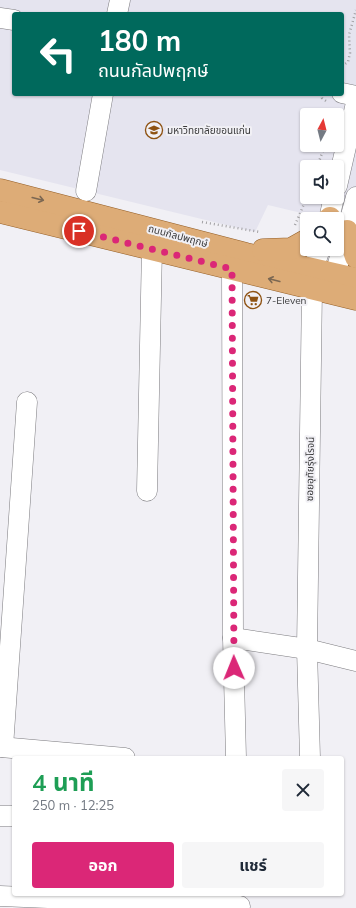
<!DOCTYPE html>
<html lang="th">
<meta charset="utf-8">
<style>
body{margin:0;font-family:Mulish,"Noto Sans Thai",sans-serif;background:#f6f6f7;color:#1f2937;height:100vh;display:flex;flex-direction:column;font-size:15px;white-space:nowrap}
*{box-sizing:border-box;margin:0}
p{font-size:13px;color:#747a83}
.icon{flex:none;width:22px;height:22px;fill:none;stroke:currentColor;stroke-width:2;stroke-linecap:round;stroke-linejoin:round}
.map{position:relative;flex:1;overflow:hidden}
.details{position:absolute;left:12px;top:756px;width:332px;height:140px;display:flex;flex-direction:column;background:#fff;border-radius:4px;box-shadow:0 1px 3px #0004}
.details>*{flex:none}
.banner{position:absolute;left:12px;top:12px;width:332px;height:84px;border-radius:4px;box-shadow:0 1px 3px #0004;background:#00695c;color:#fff;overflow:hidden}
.needle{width:26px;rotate:7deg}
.tools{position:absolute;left:300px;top:108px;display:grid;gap:8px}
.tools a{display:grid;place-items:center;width:44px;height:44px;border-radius:4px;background:#fff;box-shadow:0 1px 3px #0004;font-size:20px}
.pin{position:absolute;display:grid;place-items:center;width:34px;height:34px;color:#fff;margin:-17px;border:2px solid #fff;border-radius:50%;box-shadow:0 1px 4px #0007}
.me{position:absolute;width:44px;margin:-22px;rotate:359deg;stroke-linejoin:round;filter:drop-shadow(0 0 3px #0008)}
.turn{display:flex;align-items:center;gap:14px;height:84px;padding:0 20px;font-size:18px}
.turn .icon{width:52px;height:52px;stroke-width:2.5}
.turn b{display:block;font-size:28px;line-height:34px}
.round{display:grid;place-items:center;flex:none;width:42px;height:42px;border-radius:4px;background:#f6f6f7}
.headline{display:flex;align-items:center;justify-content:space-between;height:68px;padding:0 20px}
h1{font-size:24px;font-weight:700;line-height:30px;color:#1e9e55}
.button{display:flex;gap:8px;margin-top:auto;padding:8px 20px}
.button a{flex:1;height:46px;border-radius:4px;background:#db2777;color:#fff;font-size:16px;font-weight:700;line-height:46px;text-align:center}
.button a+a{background:#f6f6f7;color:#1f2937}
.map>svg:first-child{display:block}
.built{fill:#e5e4ef;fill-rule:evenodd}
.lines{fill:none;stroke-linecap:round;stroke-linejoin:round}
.minor-casing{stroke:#7c7b7f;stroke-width:21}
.major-casing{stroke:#955f27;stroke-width:23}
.path{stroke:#a1a0a3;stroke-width:2.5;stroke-dasharray:1 3;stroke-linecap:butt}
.minor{stroke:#fff;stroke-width:20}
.major{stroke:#ddac77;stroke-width:22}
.oneway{stroke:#7b6752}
.route{stroke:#db2777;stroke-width:7;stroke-dasharray:0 12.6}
.labels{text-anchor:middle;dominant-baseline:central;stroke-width:4;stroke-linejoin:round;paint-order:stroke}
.poi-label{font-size:10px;fill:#39393a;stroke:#f1f0f5;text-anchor:start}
.street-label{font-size:10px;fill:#39393a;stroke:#f1f0f5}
</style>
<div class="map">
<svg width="356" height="908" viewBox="0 0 356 908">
<rect width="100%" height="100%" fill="#f1f0f5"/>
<path class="built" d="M0,0H356V226L268,205L255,232L0,170ZM14,14H342V94H14ZM307,115H337V145H307ZM307,167H337V197H307Z"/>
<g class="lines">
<g class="minor-casing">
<g id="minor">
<polyline points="117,14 120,0"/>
<polyline points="0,18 14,20"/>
<polyline points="342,93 356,96"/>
<polyline points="337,186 356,103"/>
<polyline points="86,191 103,94"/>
<polyline points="329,219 334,197"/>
<polyline points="232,269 233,638 236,758"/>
<polyline points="331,290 356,197"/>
<polyline points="147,491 152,248"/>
<polyline points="233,638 307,649 356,661"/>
<polyline points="0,747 125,758"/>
<polyline points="3,747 27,402"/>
<polyline points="310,758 307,649 312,289 313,269 320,249"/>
<polyline points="0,816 14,816"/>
<polyline points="0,896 240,906"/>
</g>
</g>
<g class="major-casing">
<g id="major">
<polyline points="0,190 246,254 356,279"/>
<polyline points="0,212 356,299"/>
<polyline points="329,219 330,218"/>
<polyline points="347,231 356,257"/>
<polyline points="263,250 291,249 307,240"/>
</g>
</g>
<g class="path">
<polyline points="342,66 348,62 350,53 349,35 356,10"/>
<polyline points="323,94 322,98 326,101"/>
<polyline points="333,115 334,108"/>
<polyline points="317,167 325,145"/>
<polyline points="202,222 260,232"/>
<polyline points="295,225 307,197"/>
</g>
<use href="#minor" class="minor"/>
<use href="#major" class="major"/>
</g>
<defs><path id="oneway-shaft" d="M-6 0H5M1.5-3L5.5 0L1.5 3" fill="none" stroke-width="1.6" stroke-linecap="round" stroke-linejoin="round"/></defs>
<g class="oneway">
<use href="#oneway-shaft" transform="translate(38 199) rotate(14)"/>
<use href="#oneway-shaft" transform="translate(274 280) rotate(-166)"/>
</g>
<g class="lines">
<polyline class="route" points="79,231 232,269 234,668"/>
</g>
<defs>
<g id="university-ring" transform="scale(0.9)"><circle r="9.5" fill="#f1f0f5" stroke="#8e5212" stroke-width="1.5"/><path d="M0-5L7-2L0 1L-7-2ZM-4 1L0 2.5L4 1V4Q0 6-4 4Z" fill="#8e5212"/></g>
<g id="supermarket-ring" transform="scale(0.9)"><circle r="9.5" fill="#f1f0f5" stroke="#8e5212" stroke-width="1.5"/><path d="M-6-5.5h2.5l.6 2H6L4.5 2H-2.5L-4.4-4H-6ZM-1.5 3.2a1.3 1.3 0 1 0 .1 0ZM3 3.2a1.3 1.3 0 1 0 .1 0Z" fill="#8e5212"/></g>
</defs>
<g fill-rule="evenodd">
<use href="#university-ring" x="154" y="130"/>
<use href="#supermarket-ring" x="253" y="300"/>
</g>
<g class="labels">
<g class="poi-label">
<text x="167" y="130">มหาวิทยาลัยขอนแก่น</text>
<text x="266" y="300">7-Eleven</text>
</g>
<g class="street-label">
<text transform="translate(178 236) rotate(15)">ถนนกัลปพฤกษ์</text>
<text transform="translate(310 469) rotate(-89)">ซอยอุทัยรุ่งโรจน์</text>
</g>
</g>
</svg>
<div class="tools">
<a><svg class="needle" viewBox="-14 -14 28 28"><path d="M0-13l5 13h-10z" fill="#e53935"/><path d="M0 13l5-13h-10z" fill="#747a83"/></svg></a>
<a><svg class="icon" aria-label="sound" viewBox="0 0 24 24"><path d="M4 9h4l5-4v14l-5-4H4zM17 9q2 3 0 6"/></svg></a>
<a><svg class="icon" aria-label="search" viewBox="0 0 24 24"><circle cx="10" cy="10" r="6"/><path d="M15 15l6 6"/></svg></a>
</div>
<div class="pin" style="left:79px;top:231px;background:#d93025"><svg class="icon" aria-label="arrive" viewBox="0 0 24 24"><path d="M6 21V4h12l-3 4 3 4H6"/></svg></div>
<svg class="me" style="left:234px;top:668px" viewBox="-20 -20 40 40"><circle r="19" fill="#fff"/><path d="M0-13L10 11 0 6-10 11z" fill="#db2777"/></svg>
<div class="banner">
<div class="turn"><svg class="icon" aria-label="left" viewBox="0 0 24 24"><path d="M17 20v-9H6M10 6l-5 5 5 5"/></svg><div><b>180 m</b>ถนนกัลปพฤกษ์</div></div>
</div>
<section class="details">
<div class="headline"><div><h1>4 นาที</h1><p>250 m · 12:25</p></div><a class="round"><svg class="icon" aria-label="close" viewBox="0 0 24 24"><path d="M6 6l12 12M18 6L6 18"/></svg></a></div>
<div class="button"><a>ออก</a><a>แชร์</a></div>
</section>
</div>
